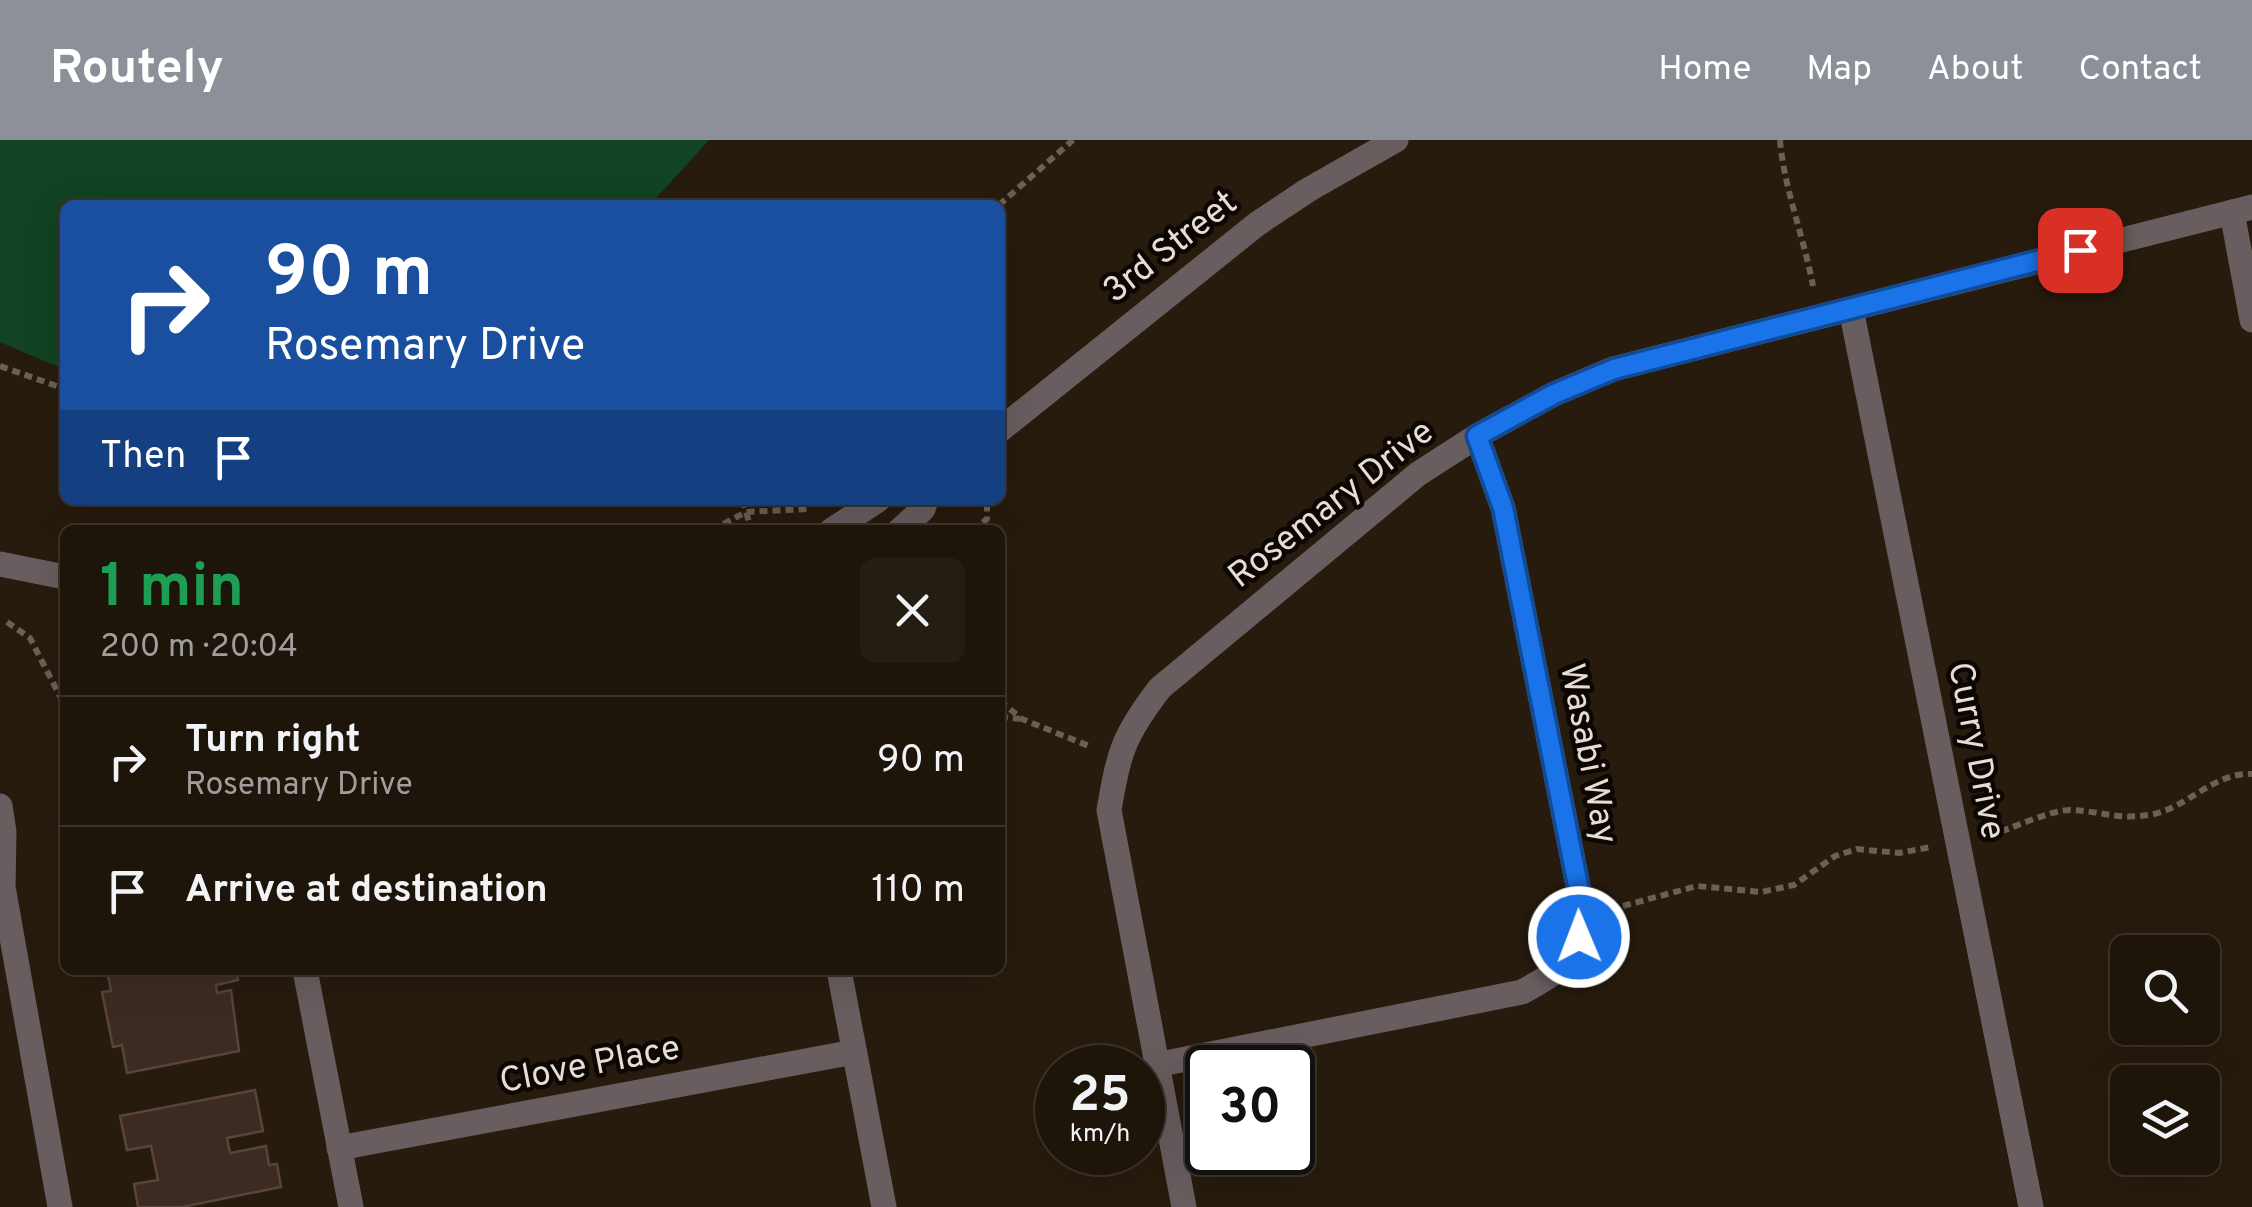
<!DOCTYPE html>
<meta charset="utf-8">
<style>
body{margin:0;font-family:Overpass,sans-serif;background:#251d13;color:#f1f3f6;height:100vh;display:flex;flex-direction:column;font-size:38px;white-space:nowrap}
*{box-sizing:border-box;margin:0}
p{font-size:32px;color:#a09e9c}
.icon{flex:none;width:55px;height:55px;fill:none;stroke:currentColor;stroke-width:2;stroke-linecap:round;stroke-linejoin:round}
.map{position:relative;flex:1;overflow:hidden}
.panel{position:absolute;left:60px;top:385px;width:945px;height:450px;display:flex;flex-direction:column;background:#1d140a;border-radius:15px;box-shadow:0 10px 40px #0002,0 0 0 2px #3b332b}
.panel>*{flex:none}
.banner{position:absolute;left:60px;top:60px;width:945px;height:305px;border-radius:15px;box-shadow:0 10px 40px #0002,0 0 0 2px #3b332b;background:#1a4fa0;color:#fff;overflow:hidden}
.controls{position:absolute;left:2110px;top:795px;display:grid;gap:20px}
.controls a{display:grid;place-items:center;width:110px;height:110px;border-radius:15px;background:#1d140a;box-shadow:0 10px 40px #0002,0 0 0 2px #3b332b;font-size:50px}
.speed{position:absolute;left:1035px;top:905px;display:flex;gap:20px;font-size:50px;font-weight:700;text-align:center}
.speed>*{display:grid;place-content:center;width:130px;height:130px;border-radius:50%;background:#1d140a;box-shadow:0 10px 40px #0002,0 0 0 2px #3b332b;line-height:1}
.speed small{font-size:25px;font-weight:400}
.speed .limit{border:5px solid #111;border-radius:15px;background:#fff;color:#111}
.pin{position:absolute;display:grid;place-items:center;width:85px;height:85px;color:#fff;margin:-42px;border-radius:20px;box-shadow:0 5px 15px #0006}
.me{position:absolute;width:110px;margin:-55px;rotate:359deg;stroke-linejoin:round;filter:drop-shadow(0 0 8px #0008)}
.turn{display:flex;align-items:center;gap:35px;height:210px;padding:0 40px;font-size:45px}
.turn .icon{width:130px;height:130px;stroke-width:2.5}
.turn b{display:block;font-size:70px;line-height:85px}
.then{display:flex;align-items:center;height:95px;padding:0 40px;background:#0003;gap:20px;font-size:38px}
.round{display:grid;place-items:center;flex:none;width:105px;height:105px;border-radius:15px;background:#251d13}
.headline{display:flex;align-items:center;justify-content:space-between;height:170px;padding:0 40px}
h1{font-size:60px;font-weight:700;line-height:75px;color:#1e9e55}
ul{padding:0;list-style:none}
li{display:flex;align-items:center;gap:30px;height:130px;padding:0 40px;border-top:2px solid #3b332b}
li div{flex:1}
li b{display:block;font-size:38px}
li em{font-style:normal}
header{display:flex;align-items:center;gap:60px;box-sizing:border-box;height:140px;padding:0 50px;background:#8c9099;color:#fff}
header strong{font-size:48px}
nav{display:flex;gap:55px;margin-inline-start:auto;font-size:35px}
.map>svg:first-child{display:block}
.green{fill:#114324}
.building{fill:#3d2b23;stroke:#57443b;stroke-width:2.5}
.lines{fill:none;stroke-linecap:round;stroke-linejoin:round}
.path{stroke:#6b6054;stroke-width:6;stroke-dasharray:8 5;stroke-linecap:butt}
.minor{stroke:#685e5f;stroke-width:25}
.route-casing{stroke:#114b97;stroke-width:25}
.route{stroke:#1a73e8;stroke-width:18}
.labels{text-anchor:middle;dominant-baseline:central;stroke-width:9;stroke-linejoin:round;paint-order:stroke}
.street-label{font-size:35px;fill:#e6ded5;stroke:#0c0703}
</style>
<header>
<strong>Routely</strong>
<nav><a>Home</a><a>Map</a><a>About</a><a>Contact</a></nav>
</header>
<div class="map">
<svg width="2252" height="1067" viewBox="0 0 2252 1067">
<rect width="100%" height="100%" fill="#271b0d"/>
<polygon class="green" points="0,0 709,0 650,65 65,65 65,230 0,202"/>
<g class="building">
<polygon points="107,830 236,830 238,840 216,845 217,853 231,850 239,911 127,933 122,905 113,907 102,852 111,851"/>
<polygon points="255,950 263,991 227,998 230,1013 266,1006 269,1025 277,1024 281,1047 182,1067 138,1067 134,1044 158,1040 151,1006 127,1010 120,976"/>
</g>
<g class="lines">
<g class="path">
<path d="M1780,0C1784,49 1804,97 1813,146"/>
<polyline points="999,65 1073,0"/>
<polyline points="0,226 65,249"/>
<polyline points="743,360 751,390"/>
<polyline points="712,390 746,372 807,369"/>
<polyline points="972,390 987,379 987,360"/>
<polyline points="7,482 30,498 65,566"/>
<polyline points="1000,561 1022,579 1089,606"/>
<polyline points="1000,577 1020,579"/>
<path d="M1989,696C2010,689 2050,670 2070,670C2102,671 2119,681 2154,674C2189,666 2215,632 2252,634"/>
<polyline points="1623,766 1697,746 1761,752 1794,745 1835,716 1857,709 1899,713 1931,707"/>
</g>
<g class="minor">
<polyline points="2232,72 2252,180"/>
<polyline points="1851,169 2031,1067"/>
<polyline points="1000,290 1257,84 1308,50 1396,0"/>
<polyline points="832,390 878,360"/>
<polyline points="900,390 923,369 926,360"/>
<polyline points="0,424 65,437"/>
<polyline points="0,666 4,692 3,747 60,1067"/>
<polyline points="305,830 351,1067"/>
<polyline points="839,830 884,1067"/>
<path d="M1156,925L1522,852C1567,827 1577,820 1582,766L1503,368L1477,296"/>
<polyline points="339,1008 854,912"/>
<path d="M1184,1067L1109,670C1119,612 1123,596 1160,548L1418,334L1477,296L1554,254L1613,229L2252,67"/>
</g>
</g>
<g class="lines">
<g class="route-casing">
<polyline id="route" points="1579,797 1582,766 1503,368 1477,296 1554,254 1614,229 2080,110"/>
</g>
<use href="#route" class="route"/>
</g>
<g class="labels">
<g class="street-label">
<text transform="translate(1171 108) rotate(-38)">3rd Street</text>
<text transform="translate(1332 365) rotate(-38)">Rosemary Drive</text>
<text transform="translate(1975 611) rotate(79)">Curry Drive</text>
<text transform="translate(1587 614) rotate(79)">Wasabi Way</text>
<text transform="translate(590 926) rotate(-11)">Clove Place</text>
</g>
</g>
</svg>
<div class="controls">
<a><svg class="icon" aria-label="search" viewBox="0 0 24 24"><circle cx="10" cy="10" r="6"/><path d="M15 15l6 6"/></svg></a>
<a><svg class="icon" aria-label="layers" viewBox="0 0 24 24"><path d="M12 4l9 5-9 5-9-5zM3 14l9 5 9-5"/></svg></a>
</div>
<div class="speed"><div>25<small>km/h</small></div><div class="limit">30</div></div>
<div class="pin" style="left:2080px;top:110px;background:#d93025"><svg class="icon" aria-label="arrive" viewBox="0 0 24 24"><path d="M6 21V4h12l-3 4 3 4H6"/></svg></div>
<svg class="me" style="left:1579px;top:797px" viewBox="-20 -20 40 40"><circle r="17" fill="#1a73e8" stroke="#fff" stroke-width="3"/><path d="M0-11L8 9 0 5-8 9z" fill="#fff"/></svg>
<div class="banner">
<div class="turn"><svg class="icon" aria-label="right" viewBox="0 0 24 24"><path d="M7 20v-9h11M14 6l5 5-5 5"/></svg><div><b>90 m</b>Rosemary Drive</div></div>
<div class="then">Then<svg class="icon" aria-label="arrive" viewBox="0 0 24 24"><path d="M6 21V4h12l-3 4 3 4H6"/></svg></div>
</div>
<section class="panel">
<div class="headline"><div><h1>1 min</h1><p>200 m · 20:04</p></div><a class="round"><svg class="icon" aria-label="close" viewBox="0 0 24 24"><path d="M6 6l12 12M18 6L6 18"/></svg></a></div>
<ul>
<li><svg class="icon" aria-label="right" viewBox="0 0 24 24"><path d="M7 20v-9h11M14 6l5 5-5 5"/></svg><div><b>Turn right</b><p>Rosemary Drive</p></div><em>90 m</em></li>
<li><svg class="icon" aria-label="arrive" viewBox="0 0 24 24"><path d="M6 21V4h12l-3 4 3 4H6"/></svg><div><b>Arrive at destination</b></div><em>110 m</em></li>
</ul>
</section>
</div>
